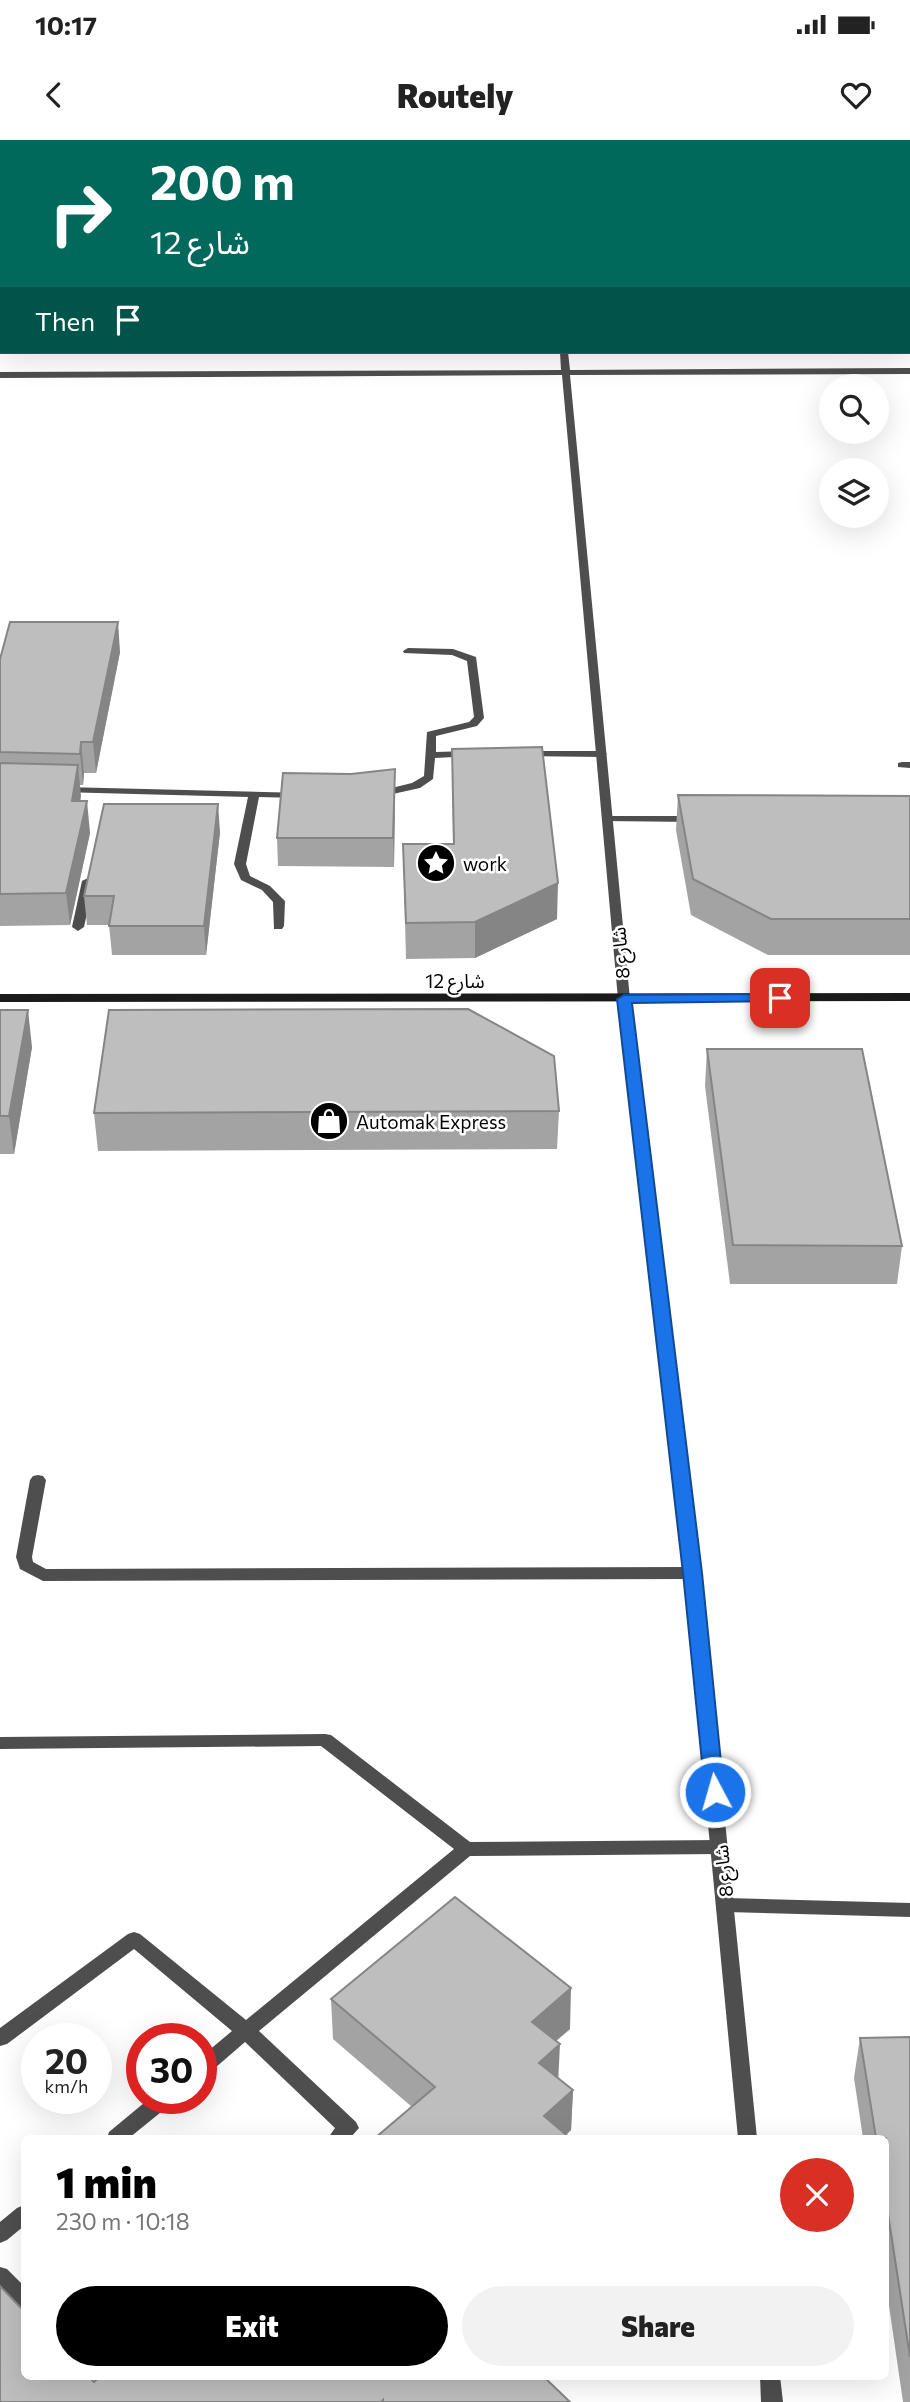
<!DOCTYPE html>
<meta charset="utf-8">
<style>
body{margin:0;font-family:Commissioner,"Noto Sans Arabic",sans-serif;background:#f2f2f2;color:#222;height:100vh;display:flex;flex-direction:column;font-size:26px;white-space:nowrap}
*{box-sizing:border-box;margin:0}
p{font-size:23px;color:#767676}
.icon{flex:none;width:38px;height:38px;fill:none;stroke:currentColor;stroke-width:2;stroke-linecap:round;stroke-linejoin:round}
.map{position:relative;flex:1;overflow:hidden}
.side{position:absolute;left:21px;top:1995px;width:868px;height:245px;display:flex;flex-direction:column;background:#fff;border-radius:10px;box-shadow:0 7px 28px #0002}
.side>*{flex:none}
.banner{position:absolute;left:0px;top:0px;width:910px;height:214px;box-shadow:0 7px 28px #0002;background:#00695c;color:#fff;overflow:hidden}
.fabs{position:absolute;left:819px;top:234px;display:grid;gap:14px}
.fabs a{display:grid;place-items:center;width:70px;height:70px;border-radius:50%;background:#fff;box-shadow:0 7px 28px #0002;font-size:35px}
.speed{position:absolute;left:21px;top:1883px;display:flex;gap:14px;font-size:35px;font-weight:700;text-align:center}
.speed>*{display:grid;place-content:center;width:91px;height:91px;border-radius:50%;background:#fff;box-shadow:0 7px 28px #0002;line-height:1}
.speed small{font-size:18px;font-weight:400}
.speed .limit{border:10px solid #d22;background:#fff;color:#111}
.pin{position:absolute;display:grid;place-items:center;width:60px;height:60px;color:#fff;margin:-30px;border-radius:14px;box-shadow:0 4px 10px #0006}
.me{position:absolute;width:77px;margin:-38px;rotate:354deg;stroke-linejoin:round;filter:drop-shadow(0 0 5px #0008)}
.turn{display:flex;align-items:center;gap:24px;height:147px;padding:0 35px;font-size:32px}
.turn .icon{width:91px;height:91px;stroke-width:2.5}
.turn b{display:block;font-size:49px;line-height:60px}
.then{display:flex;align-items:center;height:66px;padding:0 35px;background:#0003;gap:14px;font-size:26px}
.round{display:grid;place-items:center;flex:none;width:74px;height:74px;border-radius:37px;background:#f2f2f2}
.summary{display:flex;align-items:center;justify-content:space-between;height:119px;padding:0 35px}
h1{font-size:42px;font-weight:800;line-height:52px;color:#000}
.cta{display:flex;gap:14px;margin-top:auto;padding:14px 35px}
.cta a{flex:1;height:80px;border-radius:42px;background:#000;color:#fff;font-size:28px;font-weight:800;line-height:80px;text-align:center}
.cta a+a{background:#f2f2f2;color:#222}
.status{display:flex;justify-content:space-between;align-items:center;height:49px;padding:0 35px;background:#fff;direction:ltr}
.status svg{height:19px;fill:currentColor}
header{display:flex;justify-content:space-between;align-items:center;height:91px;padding:0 35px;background:#fff;font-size:32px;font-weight:800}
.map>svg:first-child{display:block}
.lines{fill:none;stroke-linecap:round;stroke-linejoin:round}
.primary-casing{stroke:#dbdbdb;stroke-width:1}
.highway-casing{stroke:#dbdbdb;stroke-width:2}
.lane{fill:#4e4e4e;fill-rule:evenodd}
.street{fill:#4e4e4e;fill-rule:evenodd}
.secondary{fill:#1b1b1b;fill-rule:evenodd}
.primary{fill:#000;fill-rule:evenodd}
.highway{fill:#000;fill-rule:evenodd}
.wall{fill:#a3a3a3}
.shaded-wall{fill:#858585}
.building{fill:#bebebe;stroke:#858585;stroke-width:2}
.route{fill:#1a73e8;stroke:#114b97;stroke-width:2}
.labels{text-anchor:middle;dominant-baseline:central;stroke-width:5;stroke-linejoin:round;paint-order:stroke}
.poi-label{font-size:19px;fill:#000;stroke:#fff;text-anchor:start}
.street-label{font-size:19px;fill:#000;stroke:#fff}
</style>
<div class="status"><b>10:17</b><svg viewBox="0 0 49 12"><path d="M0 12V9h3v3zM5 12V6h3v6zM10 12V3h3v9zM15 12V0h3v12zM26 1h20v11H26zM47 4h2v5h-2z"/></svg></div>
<header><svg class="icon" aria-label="back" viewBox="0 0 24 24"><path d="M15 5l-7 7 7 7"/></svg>Routely<svg class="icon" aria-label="heart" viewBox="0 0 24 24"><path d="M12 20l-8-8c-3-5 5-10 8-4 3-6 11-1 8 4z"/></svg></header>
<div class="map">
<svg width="910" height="2262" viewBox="0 0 910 2262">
<rect width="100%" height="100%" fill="#fff"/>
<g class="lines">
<g class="primary-casing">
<g id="primary">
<polygon points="375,0 386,0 374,2"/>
<polygon points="606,0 910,0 910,4 604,2"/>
<polygon points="0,1 3,2 2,7 0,7"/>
<rect x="908" y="25" width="2" height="6"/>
<rect x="0" y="29" width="2" height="6"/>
</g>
</g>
<g class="highway-casing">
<g id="highway">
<rect x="908" y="5" width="2" height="6"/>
<rect x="0" y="8" width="2" height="6"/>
<rect x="0" y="25" width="2" height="6"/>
<rect x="908" y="33" width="2" height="6"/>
</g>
</g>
<g class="lane">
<rect x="0" y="85" width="2" height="4"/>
<polygon points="408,508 453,509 476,517 484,578 477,586 436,596 436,612 469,611 473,612 473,616 435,618 433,639 420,648 379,657 373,654 375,652 412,643 424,636 427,592 469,582 474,577 467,521 452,515 404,513 403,511"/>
<polygon points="524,611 602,611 607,614 602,617 520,616 520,612"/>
<polygon points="902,622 910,622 910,628 898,627 898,623"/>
<polygon points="64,647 303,653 305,655 299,658 259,657 246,724 250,736 270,746 285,761 284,786 282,789 274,789 273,762 262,750 241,740 234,724 248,657 60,652 58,650"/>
<polygon points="608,676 694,676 700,679 694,682 604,681 602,679"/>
<polygon points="88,738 94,741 84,787 78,791 72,787 82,741"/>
<polygon points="38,1335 43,1336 46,1340 32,1417 33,1422 46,1429 692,1427 698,1429 700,1433 698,1437 692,1439 43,1441 20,1429 16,1417 30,1340 33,1336"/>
<polygon points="325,1594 331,1595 470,1702 720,1700 726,1702 729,1707 726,1712 720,1714 470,1716 259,1891 356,1982 359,1988 350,1998 328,1998 335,1988 245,1902 208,1934 201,1936 201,1917 232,1891 134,1809 7,1904 0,1906 0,1888 128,1794 134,1792 140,1794 246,1880 454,1709 321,1606 0,1609 0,1597"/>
<polygon points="726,1758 910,1763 910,1777 726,1772 720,1770 717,1765 720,1760"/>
<polygon points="150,1958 173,1958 171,1964 129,1998 107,1998 109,1992"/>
<polygon points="24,2065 24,2086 7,2100 0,2103 0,2082 17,2068"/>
<polygon points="0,2127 7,2129 24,2146 24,2168 17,2166 0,2149"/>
</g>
<g class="street">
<polygon points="497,0 505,0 496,2"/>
<polygon points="566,0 574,0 575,2 567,2"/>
<polygon points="560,212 568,212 570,230 910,228 910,234 570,235 630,859 700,1433 757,1998 738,1998 684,1433 618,859 562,235 0,238 0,232 561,230"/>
<polygon points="760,2236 780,2236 783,2262 761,2262"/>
</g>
<polygon class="secondary" points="910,853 910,861 0,862 0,854"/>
<use href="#primary" class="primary"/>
<use href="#highway" class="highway"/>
</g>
<g class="wall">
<polygon points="654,212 746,212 660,214"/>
<polygon points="120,512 96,633 84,633 83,645 80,645 80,661 90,693 70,785 0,786 0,519"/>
<polygon points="452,609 557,779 475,818 406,819 403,704 453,704"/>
<polygon points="395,629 394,727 278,726 277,698 351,634"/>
<polygon points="678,655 910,656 910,815 768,815 691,775 676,690"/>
<polygon points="220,692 206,815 112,815 109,785 87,785 84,756"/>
<polygon points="0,870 32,907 14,1014 0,1014"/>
<polygon points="707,909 902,1106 897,1144 730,1144 705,946"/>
<polygon points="559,971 557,1009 98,1011 94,973"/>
<polygon points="331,1859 570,1889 556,1901 558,1938 573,1950 571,1990 566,1995 412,1967 333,1899"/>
<polygon points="910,1897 910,2262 903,2262 886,2145 886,1998 863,1998 854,1938 860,1898"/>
</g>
<g class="shaded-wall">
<polygon points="118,482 120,512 96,633 93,602"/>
<polygon points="81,602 84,633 83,645 80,614"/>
<polygon points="78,625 81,656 76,693 72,661"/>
<polygon points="395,629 395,657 394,727 393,698"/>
<polygon points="87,661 90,693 70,785 66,753"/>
<polygon points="218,664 220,692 206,815 204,786"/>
<polygon points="558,743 557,779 475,818 475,782"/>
<polygon points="28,870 32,907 14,1014 9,976"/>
<polygon points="571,1848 570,1889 531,1922 532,1882"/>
<polygon points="560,1904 558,1944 539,1923"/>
<polygon points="573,1950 571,1990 562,1998 544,1976"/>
</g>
<g class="building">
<polygon points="10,482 118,482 93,602 81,602 80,614 0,612 0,519"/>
<polygon points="542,607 558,743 475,782 406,783 403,704 454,704 452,609"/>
<polygon points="0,623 78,625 72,661 87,661 66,753 0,754"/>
<polygon points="395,629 393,698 277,698 283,633 351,634"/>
<polygon points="678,655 910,656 910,779 771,779 693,739"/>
<polygon points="104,664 218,664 204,786 109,786 114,756 84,756"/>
<polygon points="468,869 554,916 559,971 94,973 109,870"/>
<polygon points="0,870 28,870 9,976 0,976"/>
<polygon points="707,909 862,909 902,1106 733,1105"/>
<polygon points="455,1757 571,1848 532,1882 560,1904 539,1923 573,1950 544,1976 570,1998 375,1998 435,1947 331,1859"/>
<polygon points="910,1897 910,2217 886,2061 886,1998 876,1998 860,1898"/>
<polygon points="0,2146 24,2171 24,2236 88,2236 94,2242 100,2236 543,2236 570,2262 383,2262 383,2260 381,2262 0,2262"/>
</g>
<polygon class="route" points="780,854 787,858 785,861 632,863 702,1433 724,1652 721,1657 715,1660 708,1657 705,1652 683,1433 617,859 624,855"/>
<defs>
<g id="sight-disc" transform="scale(2.0125)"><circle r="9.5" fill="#000" stroke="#fff"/><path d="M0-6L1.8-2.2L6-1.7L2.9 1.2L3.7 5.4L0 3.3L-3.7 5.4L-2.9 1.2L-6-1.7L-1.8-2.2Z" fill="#fff"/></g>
<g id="shop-disc" transform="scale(2.0125)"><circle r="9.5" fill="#000" stroke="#fff"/><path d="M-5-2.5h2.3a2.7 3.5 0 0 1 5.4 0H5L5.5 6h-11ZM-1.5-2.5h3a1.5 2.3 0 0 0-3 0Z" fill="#fff"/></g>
</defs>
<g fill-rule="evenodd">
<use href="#sight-disc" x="436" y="723"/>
<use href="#shop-disc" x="329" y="981"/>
</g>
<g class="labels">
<g class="poi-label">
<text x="463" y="723">work</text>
<text x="356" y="981">Automak Express</text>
</g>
<g class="street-label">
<text transform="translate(620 813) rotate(-95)">شارع 8</text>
<text x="455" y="840">شارع 12</text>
<text transform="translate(723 1731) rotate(-96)">شارع 8</text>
</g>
</g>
</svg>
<div class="fabs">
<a><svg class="icon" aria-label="search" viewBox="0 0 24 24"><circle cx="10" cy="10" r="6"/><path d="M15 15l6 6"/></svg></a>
<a><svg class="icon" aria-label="layers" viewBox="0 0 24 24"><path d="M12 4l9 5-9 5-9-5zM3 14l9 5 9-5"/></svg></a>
</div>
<div class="speed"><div>20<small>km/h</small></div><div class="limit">30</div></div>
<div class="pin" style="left:780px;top:858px;background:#d93025"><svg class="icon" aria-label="arrive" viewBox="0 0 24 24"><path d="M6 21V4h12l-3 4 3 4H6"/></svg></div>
<svg class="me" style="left:715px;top:1652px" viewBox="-20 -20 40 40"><circle r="17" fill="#1a73e8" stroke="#fff" stroke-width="3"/><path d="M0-11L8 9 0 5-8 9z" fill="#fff"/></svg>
<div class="banner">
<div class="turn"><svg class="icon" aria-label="right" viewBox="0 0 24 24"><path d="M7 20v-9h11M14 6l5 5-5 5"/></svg><div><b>200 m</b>شارع 12</div></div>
<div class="then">Then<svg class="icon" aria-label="arrive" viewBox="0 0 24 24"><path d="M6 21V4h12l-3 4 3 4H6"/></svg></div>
</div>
<section class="side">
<div class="summary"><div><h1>1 min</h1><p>230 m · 10:18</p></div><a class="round" style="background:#d93025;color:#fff"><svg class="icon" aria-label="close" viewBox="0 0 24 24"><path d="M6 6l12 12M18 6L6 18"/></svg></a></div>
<div class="cta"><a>Exit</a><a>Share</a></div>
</section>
</div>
